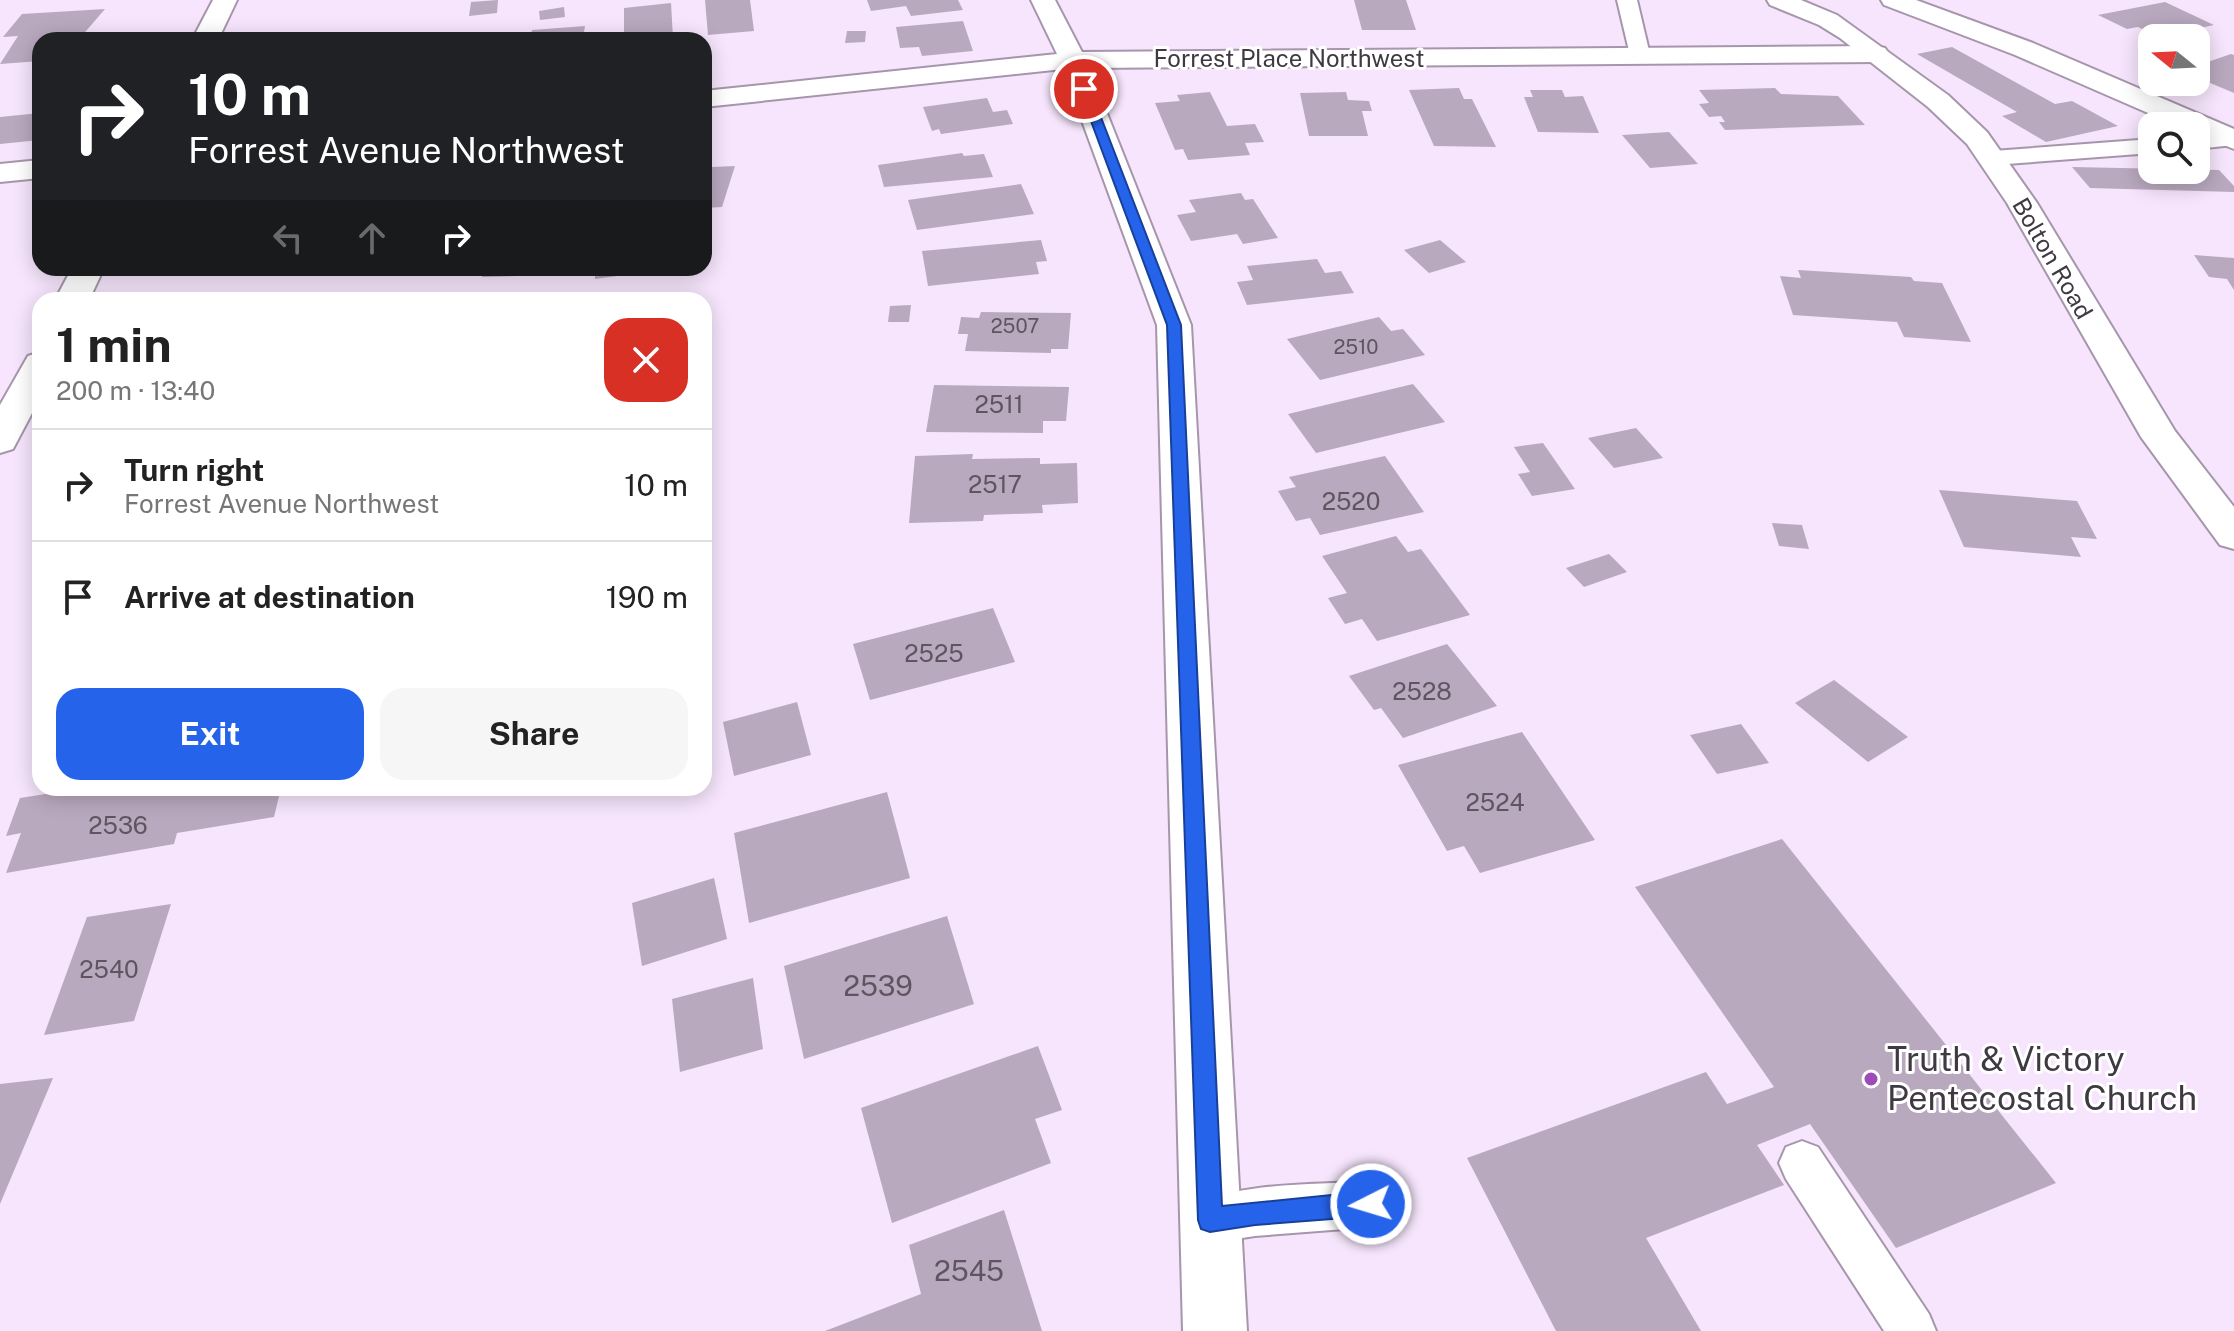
<!DOCTYPE html>
<meta charset="utf-8">
<style>
body{margin:0;font-family:"Public Sans",sans-serif;background:#f6f6f6;color:#222;height:100vh;display:flex;flex-direction:column;font-size:30px;white-space:nowrap}
*{box-sizing:border-box;margin:0}
p{font-size:26px;color:#767676}
.icon{flex:none;width:44px;height:44px;fill:none;stroke:currentColor;stroke-width:2;stroke-linecap:round;stroke-linejoin:round}
.map{position:relative;flex:1;overflow:hidden}
.sheet{position:absolute;left:32px;top:292px;width:680px;height:504px;display:flex;flex-direction:column;background:#fff;border-radius:24px;box-shadow:0 4px 20px #0003}
.sheet>*{flex:none}
.hud{position:absolute;left:32px;top:32px;width:680px;height:244px;border-radius:24px;box-shadow:0 4px 20px #0003;background:#202124;color:#fff;overflow:hidden}
.needle{width:52px;rotate:288deg}
.tools{position:absolute;left:2138px;top:24px;display:grid;gap:16px}
.tools a{display:grid;place-items:center;width:72px;height:72px;border-radius:16px;background:#fff;box-shadow:0 4px 20px #0003;font-size:40px}
.pin{position:absolute;display:grid;place-items:center;width:68px;height:68px;color:#fff;margin:-34px;border:4px solid #fff;border-radius:50%;box-shadow:0 2px 8px #0007}
.me{position:absolute;width:88px;margin:-44px;rotate:265deg;stroke-linejoin:round;filter:drop-shadow(0 0 6px #0008)}
.turn{display:flex;align-items:center;gap:28px;height:168px;padding:0 24px;font-size:36px}
.turn .icon{width:104px;height:104px;stroke-width:2.5}
.turn b{display:block;font-size:56px;line-height:68px}
.lanes{display:flex;align-items:center;height:76px;padding:0 24px;background:#0003;justify-content:center;gap:40px;direction:ltr}
.lanes .off{opacity:.35}
.round{display:grid;place-items:center;flex:none;width:84px;height:84px;border-radius:24px;background:#f6f6f6}
.head{display:flex;align-items:center;justify-content:space-between;height:136px;padding:0 24px}
h1{font-size:48px;font-weight:700;line-height:60px}
.cta{display:flex;gap:16px;margin-top:auto;padding:16px 24px}
.cta a{flex:1;height:92px;border-radius:24px;background:#2563eb;color:#fff;font-size:32px;font-weight:700;line-height:92px;text-align:center}
.cta a+a{background:#f6f6f6;color:#222}
ul{padding:0;list-style:none}
li{display:flex;align-items:center;gap:24px;height:112px;padding:0 24px;border-top:2px solid #e0e0e0}
li div{flex:1}
li b{display:block;font-size:30px}
li em{font-style:normal}
.map>svg:first-child{display:block}
.building{fill:#b9a9bf}
.lines{fill:none;stroke-linecap:round;stroke-linejoin:round}
.service-casing{stroke:#a696ac;stroke-width:4}
.minor-casing{stroke:#a696ac;stroke-width:4}
.tertiary-casing{stroke:#a696ac;stroke-width:4}
.service{fill:#fff;fill-rule:evenodd}
.minor{fill:#fff;fill-rule:evenodd}
.tertiary{fill:#fff;fill-rule:evenodd}
.route{fill:#2563eb;stroke:#184099;stroke-width:2}
.poi-dot{fill:#9e4bba;stroke:#fff;stroke-width:3}
.labels{text-anchor:middle;dominant-baseline:central;stroke-width:6;stroke-linejoin:round;paint-order:stroke}
.far-number-label{font-size:20px;fill:#5e5561}
.far-street-label{font-size:24px;fill:#3f3942;stroke:#fff}
.number-label{font-size:24px;fill:#5e5561}
.near-number-label{font-size:28px;fill:#5e5561}
.near-poi-label{font-size:34px;fill:#3f3942;stroke:#fff;text-anchor:start}
</style>
<div class="map">
<svg width="2234" height="1331" viewBox="0 0 2234 1331">
<rect width="100%" height="100%" fill="#f6e5fc"/>
<g class="building">
<polygon points="498,0 497,13 469,16 471,2"/>
<polygon points="705,0 750,0 754,31 708,35"/>
<polygon points="867,0 958,0 963,10 911,16 906,6 871,11"/>
<polygon points="1354,0 1406,0 1416,30 1362,30"/>
<polygon points="2165,2 2214,25 2158,37 2138,27 2127,29 2098,15"/>
<polygon points="671,3 673,38 624,40 624,8"/>
<polygon points="564,7 565,17 540,20 539,11"/>
<polygon points="105,9 80,38 40,40 40,61 0,64 18,36 3,37 22,14"/>
<polygon points="963,21 973,51 922,56 919,47 900,48 896,27"/>
<polygon points="585,26 584,32 592,32 590,40 530,40 532,30"/>
<polygon points="847,31 866,31 865,42 845,43"/>
<polygon points="1952,47 2055,104 2072,101 2118,126 2046,142 2002,116 2017,112 1917,54"/>
<polygon points="2231,54 2234,55 2234,93 2196,77 2196,66"/>
<polygon points="1459,88 1464,99 1472,99 1496,147 1434,146 1409,90"/>
<polygon points="1775,88 1781,94 1838,96 1865,125 1725,130 1719,122 1725,122 1721,116 1709,117 1699,104 1709,103 1699,90"/>
<polygon points="1530,90 1562,90 1565,97 1583,96 1599,133 1538,132 1524,97 1533,97"/>
<polygon points="1210,92 1227,126 1255,124 1264,142 1245,143 1250,155 1188,160 1183,149 1175,150 1155,103 1180,101 1177,95"/>
<polygon points="1346,92 1348,100 1369,101 1372,111 1362,111 1368,136 1309,136 1300,93"/>
<polygon points="987,98 993,112 1007,110 1013,124 941,134 939,129 932,131 923,107"/>
<polygon points="40,113 40,140 0,144 0,117"/>
<polygon points="1669,132 1698,164 1650,168 1622,135"/>
<polygon points="962,153 964,156 984,154 993,177 884,187 878,165"/>
<polygon points="735,166 722,207 704,208 704,192 712,167"/>
<polygon points="2072,167 2219,170 2234,186 2234,192 2090,188"/>
<polygon points="1021,184 1034,214 917,230 908,200"/>
<polygon points="1241,193 1245,200 1253,199 1278,238 1243,244 1237,234 1191,241 1177,215 1196,212 1189,200"/>
<polygon points="1041,240 1047,261 1036,262 1039,274 928,286 922,251"/>
<polygon points="1440,240 1466,262 1429,273 1404,250"/>
<polygon points="2194,255 2234,258 2234,290 2227,279 2209,277"/>
<polygon points="1317,259 1325,273 1341,271 1354,293 1247,305 1237,282 1253,280 1247,266"/>
<polygon points="486,268 561,268 558,275 482,277"/>
<polygon points="595,268 617,268 617,276 595,279"/>
<polygon points="1798,270 1911,277 1914,281 1942,283 1971,342 1904,337 1897,322 1793,315 1780,276 1801,278"/>
<polygon points="911,305 909,322 888,322 890,306"/>
<polygon points="981,312 1071,313 1068,349 1051,349 1051,353 965,351 968,334 958,334 961,317 979,318"/>
<polygon points="1379,317 1391,331 1403,329 1425,355 1320,380 1287,339"/>
<polygon points="1413,384 1445,422 1316,453 1288,414"/>
<polygon points="934,385 1069,387 1066,421 1043,421 1043,433 926,432"/>
<polygon points="1636,428 1663,458 1614,468 1588,438"/>
<polygon points="1543,443 1575,489 1532,496 1518,474 1530,472 1514,447"/>
<polygon points="973,454 972,459 1040,458 1040,464 1077,463 1078,503 1042,505 1043,513 984,515 983,521 909,523 915,456"/>
<polygon points="1385,456 1424,512 1320,535 1310,518 1296,521 1278,491 1296,487 1289,477"/>
<polygon points="1939,490 2077,501 2097,539 2071,537 2081,557 1964,547"/>
<polygon points="1772,523 1802,525 1809,549 1779,546"/>
<polygon points="1396,536 1408,552 1421,549 1470,615 1377,641 1362,619 1345,624 1328,598 1347,593 1322,556"/>
<polygon points="1609,554 1627,572 1584,587 1566,568"/>
<polygon points="993,608 1015,662 870,700 853,644"/>
<polygon points="1447,644 1497,706 1403,738 1381,708 1374,710 1349,676"/>
<polygon points="1834,680 1908,737 1868,762 1795,703"/>
<polygon points="797,702 811,755 734,776 723,722"/>
<polygon points="1741,724 1769,763 1717,774 1690,735"/>
<polygon points="1522,732 1595,840 1480,873 1464,846 1447,851 1398,765"/>
<polygon points="84,788 281,788 274,817 177,833 174,844 6,873 21,833 6,836 20,798"/>
<polygon points="887,792 910,878 749,923 734,833"/>
<polygon points="1782,839 2056,1183 1896,1248 1810,1124 1757,1145 1784,1185 1646,1238 1701,1331 1556,1331 1467,1158 1706,1072 1727,1104 1774,1087 1635,887"/>
<polygon points="714,878 727,939 642,966 632,903"/>
<polygon points="171,904 134,1021 44,1035 87,917"/>
<polygon points="947,916 974,1004 804,1059 784,966"/>
<polygon points="753,978 763,1049 680,1072 672,999"/>
<polygon points="1038,1046 1062,1110 1035,1119 1051,1163 892,1223 861,1108"/>
<polygon points="53,1078 0,1204 0,1084"/>
<polygon points="1004,1210 1042,1331 825,1331 921,1294 909,1245"/>
</g>
<g class="lines">
<g class="service-casing">
<g id="service">
<polygon points="1617,0 1637,0 1650,55 1647,59 1633,59 1630,55"/>
<polygon points="2234,133 2234,145 2196,149 2196,135"/>
<polygon points="2152,139 2152,153 1993,165 1985,163 1982,158 1985,153 1993,151"/>
<polygon points="1802,1141 1818,1147 1929,1314 1936,1331 1884,1331 1786,1179 1779,1163 1786,1147"/>
<path d="M1371,1181L1387,1188L1394,1204L1387,1220L1371,1227L1255,1236L1210,1243L1194,1236L1187,1220L1194,1204C1247,1182 1314,1185 1371,1181Z"/>
</g>
</g>
<g class="minor-casing">
<g id="minor">
<polygon points="213,0 237,0 218,40 192,40"/>
<polygon points="1031,0 1055,0 1082,52 1876,46 1885,48 1889,54 1885,60 1876,62 1089,68 1191,325 1247,1331 1183,1331 1157,325 1063,69 704,107 704,91 1057,54"/>
<polygon points="40,160 40,178 0,182 0,164"/>
<polygon points="72,268 104,268 89,300 55,300"/>
<polygon points="40,352 40,398 13,449 0,453 0,405 28,356"/>
</g>
</g>
<g class="tertiary-casing">
<g id="tertiary">
<polygon points="1767,0 1801,0 1837,15 1948,95 1987,132 2037,203 2175,431 2234,507 2234,549 2220,545 2141,437 2007,203 1967,144 1928,107 1840,38 1819,25 1770,5"/>
<polygon points="1881,0 1916,0 2033,43 2234,129 2234,149 2196,134 2196,126 2178,126 2015,55 1884,5"/>
</g>
</g>
<use href="#service" class="service"/>
<use href="#minor" class="minor"/>
<use href="#tertiary" class="tertiary"/>
</g>
<polygon class="route" points="1084,86 1090,89 1181,325 1222,1206 1371,1191 1380,1195 1384,1204 1380,1212 1371,1216 1255,1225 1210,1232 1201,1229 1198,1220 1167,325 1079,89"/>
<circle class="poi-dot" cx="1871" cy="1079" r="8"/>
<g class="labels">
<g class="far-number-label">
<text x="1015" y="326">2507</text>
<text x="1356" y="347">2510</text>
</g>
<g class="far-street-label">
<text x="1289" y="58">Forrest Place Northwest</text>
<text transform="translate(2053 258) rotate(60)">Bolton Road</text>
</g>
<g class="number-label">
<text x="999" y="404">2511</text>
<text x="995" y="484">2517</text>
<text x="1351" y="501">2520</text>
<text x="934" y="653">2525</text>
<text x="1422" y="691">2528</text>
<text x="1495" y="802">2524</text>
<text x="118" y="825">2536</text>
<text x="109" y="969">2540</text>
</g>
<g class="near-number-label">
<text x="878" y="985">2539</text>
<text x="969" y="1270">2545</text>
</g>
<g class="near-poi-label">
<text x="1887" y="1059">Truth &amp; Victory<tspan x="1887" dy="39">Pentecostal Church</tspan></text>
</g>
</g>
</svg>
<div class="tools">
<a><svg class="needle" viewBox="-14 -14 28 28"><path d="M0-13l5 13h-10z" fill="#e53935"/><path d="M0 13l5-13h-10z" fill="#767676"/></svg></a>
<a><svg class="icon" aria-label="search" viewBox="0 0 24 24"><circle cx="10" cy="10" r="6"/><path d="M15 15l6 6"/></svg></a>
</div>
<div class="pin" style="left:1084px;top:89px;background:#d93025"><svg class="icon" aria-label="arrive" viewBox="0 0 24 24"><path d="M6 21V4h12l-3 4 3 4H6"/></svg></div>
<svg class="me" style="left:1371px;top:1204px" viewBox="-20 -20 40 40"><circle r="17" fill="#2563eb" stroke="#fff" stroke-width="3"/><path d="M0-11L8 9 0 5-8 9z" fill="#fff"/></svg>
<div class="hud">
<div class="turn"><svg class="icon" aria-label="right" viewBox="0 0 24 24"><path d="M7 20v-9h11M14 6l5 5-5 5"/></svg><div><b>10 m</b>Forrest Avenue Northwest</div></div>
<div class="lanes"><svg class="icon off" aria-label="left" viewBox="0 0 24 24"><path d="M17 20v-9H6M10 6l-5 5 5 5"/></svg><svg class="icon off" aria-label="ahead" viewBox="0 0 24 24"><path d="M12 20V5M6 11l6-6 6 6"/></svg><svg class="icon" aria-label="right" viewBox="0 0 24 24"><path d="M7 20v-9h11M14 6l5 5-5 5"/></svg></div>
</div>
<section class="sheet">
<div class="head"><div><h1>1 min</h1><p>200 m · 13:40</p></div><a class="round" style="background:#d93025;color:#fff"><svg class="icon" aria-label="close" viewBox="0 0 24 24"><path d="M6 6l12 12M18 6L6 18"/></svg></a></div>
<ul>
<li><svg class="icon" aria-label="right" viewBox="0 0 24 24"><path d="M7 20v-9h11M14 6l5 5-5 5"/></svg><div><b>Turn right</b><p>Forrest Avenue Northwest</p></div><em>10 m</em></li>
<li><svg class="icon" aria-label="arrive" viewBox="0 0 24 24"><path d="M6 21V4h12l-3 4 3 4H6"/></svg><div><b>Arrive at destination</b></div><em>190 m</em></li>
</ul>
<div class="cta"><a>Exit</a><a>Share</a></div>
</section>
</div>
